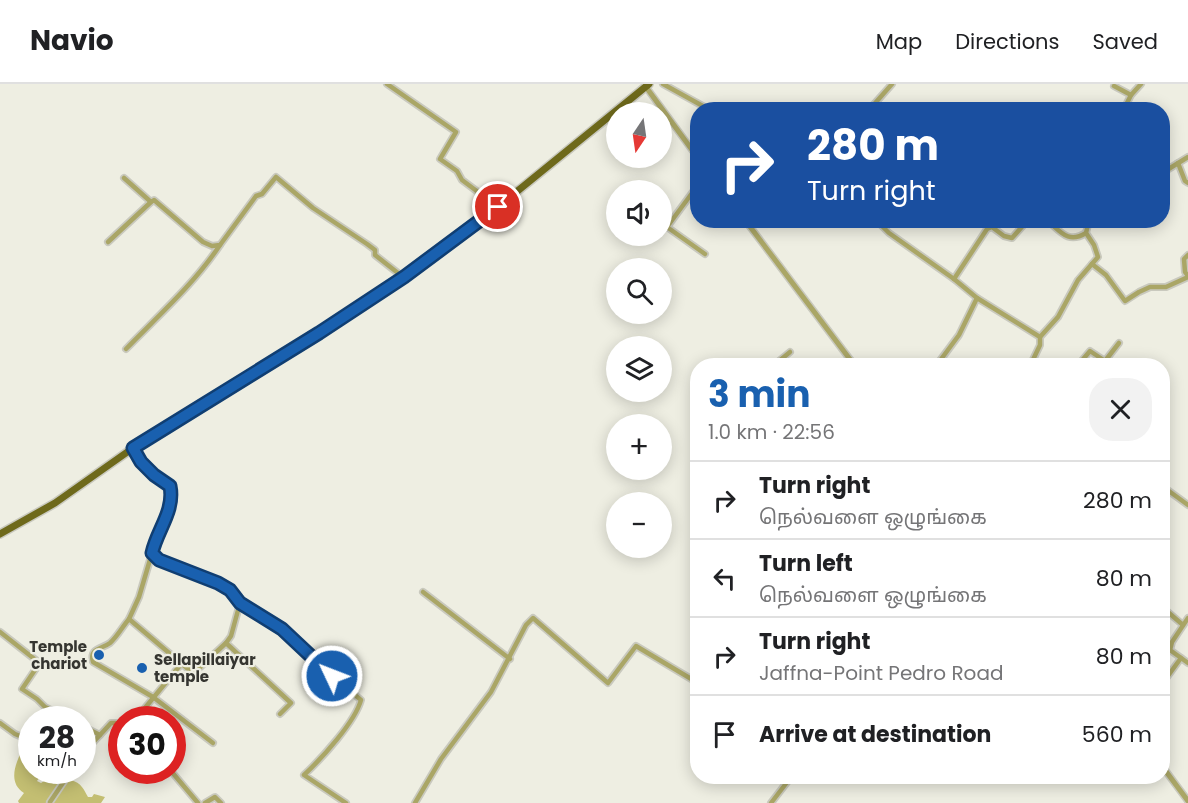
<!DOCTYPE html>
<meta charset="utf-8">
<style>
body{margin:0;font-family:Poppins,"Noto Sans Tamil",sans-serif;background:#f2f2f2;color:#202124;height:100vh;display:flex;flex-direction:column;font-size:22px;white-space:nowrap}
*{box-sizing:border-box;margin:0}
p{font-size:20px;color:#757577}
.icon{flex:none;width:33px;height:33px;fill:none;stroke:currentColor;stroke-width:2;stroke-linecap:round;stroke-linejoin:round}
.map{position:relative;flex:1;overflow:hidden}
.drawer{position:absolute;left:690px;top:274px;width:480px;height:426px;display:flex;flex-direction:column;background:#fff;border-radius:24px;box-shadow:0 3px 15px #0003}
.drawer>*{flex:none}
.banner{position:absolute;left:690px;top:18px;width:480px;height:126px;border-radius:24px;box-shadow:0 3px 15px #0003;background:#1a4fa0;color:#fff;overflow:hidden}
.needle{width:39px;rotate:193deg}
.buttons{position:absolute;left:606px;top:18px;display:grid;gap:12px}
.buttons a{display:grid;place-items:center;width:66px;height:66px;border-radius:50%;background:#fff;box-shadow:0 3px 15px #0003;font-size:30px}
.speed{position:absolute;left:18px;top:622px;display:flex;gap:12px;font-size:30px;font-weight:700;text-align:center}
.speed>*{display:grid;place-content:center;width:78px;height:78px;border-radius:50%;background:#fff;box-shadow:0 3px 15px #0003;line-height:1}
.speed small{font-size:15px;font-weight:400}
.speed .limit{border:9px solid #d22;background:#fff;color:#111}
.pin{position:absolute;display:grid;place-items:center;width:51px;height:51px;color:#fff;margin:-26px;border:3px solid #fff;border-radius:50%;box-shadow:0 2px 6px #0007}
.me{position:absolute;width:66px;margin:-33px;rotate:313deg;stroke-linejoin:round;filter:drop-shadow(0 0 4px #0008)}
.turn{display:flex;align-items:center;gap:21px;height:126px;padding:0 18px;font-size:27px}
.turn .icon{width:78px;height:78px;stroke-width:2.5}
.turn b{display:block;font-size:42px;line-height:51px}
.round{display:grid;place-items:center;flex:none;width:63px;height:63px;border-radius:24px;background:#f2f2f2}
.summary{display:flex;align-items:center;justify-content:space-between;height:102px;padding:0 18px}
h1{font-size:36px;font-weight:700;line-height:45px;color:#1960af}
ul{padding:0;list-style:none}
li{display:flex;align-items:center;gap:18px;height:78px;padding:0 18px;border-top:2px solid #e0e0e0}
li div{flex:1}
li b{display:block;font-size:22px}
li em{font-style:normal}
header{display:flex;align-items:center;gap:36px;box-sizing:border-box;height:84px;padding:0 30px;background:#fff;border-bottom:2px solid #e0e0e0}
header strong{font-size:28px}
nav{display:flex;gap:33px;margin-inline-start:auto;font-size:21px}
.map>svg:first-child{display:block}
.green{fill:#c3be72}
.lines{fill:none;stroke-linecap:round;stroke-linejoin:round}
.minor-casing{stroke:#c9c9be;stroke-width:8}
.tertiary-casing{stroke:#c9c9be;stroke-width:8}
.primary-casing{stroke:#c9c9be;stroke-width:10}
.minor{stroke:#aaa666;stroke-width:4.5}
.tertiary{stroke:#aaa666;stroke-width:5}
.primary{stroke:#6e691b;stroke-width:7}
.route-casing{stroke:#103e72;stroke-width:15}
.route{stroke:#1960af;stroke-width:10}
.poi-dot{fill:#1960af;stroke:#eeeee2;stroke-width:2}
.labels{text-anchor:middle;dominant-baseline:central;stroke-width:4.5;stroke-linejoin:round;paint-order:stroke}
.poi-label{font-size:15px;font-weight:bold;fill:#353530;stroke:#eeeee2;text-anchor:end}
</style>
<header>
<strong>Navio</strong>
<nav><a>Map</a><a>Directions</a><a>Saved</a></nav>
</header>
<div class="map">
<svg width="1188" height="719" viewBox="0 0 1188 719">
<rect width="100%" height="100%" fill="#eeeee2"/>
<path class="green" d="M27,658L31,659L32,687H44L37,697L41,699L49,694L53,700L58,699L60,695C77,697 80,697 88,713H92L94,710L105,713L101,719H19L18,717L24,709C5,697 18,673 27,658Z"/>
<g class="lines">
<g class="minor-casing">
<g id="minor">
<polyline points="387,0 456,48 440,75 457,87 462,96 498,123"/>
<polyline points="663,0 710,26"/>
<polyline points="1114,2 1131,11"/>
<polyline points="851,26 853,23 855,26"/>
<polyline points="869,26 892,0"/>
<polyline points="1136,26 1127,19 1131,11 1141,0"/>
<polyline points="1178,79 1185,97 1188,99"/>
<polyline points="1162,89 1188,73"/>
<polyline points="124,94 151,118 154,116 203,158 212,162 220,161 256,112 262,110 276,93 313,124 367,160 375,166 375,171 403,193"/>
<polyline points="698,101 667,143 705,170"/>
<polyline points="881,136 882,142 889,149 954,195 977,214 1040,253 1040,261 1030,282"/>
<path d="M1047,136C1061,148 1068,160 1086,149"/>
<polyline points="108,158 151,118"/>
<polyline points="1188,171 1184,175 1185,188 1188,192"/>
<polyline points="1092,180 1106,191 1125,217 1139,208 1150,203 1166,203 1188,193"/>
<polyline points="954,195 987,145 992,143 1004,152 1012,154 1028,136"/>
<polyline points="1040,253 1058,233 1078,196 1098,173 1094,161 1086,149 1089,136"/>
<path d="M126,265C158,232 194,200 220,161"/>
<polyline points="773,282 790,268"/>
<polyline points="936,282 959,251 977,214"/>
<polyline points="1071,282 1079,280 1090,267 1105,277 1119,259"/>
<path d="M133,364C139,374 145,384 153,391C158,394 166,396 169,401C179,417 156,453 152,469L159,476L218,499L230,506L240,519L282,545L332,592L361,616C355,638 322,674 304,691L346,719"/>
<polyline points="1162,402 1188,421"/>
<polyline points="152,469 139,513 129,535 188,585 197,586 226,559 231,552 240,519"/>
<polyline points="423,508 510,575"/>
<polyline points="1162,523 1183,541"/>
<polyline points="1188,534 1172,558 1170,566 1188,579"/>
<path d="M129,535C123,542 117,553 110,559C102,565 89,564 93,578L153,613L213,659"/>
<polyline points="0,548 37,577 37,583 22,605 37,615 45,623 72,636"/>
<polyline points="226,559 291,619 280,630"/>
<polyline points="1162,600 1181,574"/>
<polyline points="135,636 182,579"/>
<polyline points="0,639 15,650 32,657"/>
<polyline points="82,642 100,651 111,639 116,639 122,644"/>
<polyline points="82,670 100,651"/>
<polyline points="171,687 198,719"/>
<polyline points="50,718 71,687"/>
<polyline points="205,719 215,713 221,719"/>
<polyline points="415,719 441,675 491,608 526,541 533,534 608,599 636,562 698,599"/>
<polyline points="771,719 791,693"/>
</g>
</g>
<g class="tertiary-casing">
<g id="tertiary">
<polyline points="646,3 698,74"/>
<polyline points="745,136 855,282"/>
<polyline points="1162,682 1188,717"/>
</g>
</g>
<g class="primary-casing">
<polyline id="primary" points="0,450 55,419 133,364 319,249 403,193 498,123 649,0"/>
</g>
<use href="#minor" class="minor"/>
<use href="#tertiary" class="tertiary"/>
<use href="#primary" class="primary"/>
</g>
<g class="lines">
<g class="route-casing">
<path id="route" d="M332,592L282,545L240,519L230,506L218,499L159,476L152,469C157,446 175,427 170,402L154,391L141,378L133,364L319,249L404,193L498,123"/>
</g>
<use href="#route" class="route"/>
</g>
<g class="poi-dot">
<circle cx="99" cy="571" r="6"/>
<circle cx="142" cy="584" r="6"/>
</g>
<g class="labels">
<g class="poi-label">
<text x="87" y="562">Temple<tspan x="87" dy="17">chariot</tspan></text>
<text x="154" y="575" text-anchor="start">Sellapillaiyar<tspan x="154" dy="17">temple</tspan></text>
</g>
</g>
</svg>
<div class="buttons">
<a><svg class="needle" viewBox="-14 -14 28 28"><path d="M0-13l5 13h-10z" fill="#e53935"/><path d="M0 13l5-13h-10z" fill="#757577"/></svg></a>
<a><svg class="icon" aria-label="sound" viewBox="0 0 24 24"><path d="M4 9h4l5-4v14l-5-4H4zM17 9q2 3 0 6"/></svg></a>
<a><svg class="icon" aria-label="search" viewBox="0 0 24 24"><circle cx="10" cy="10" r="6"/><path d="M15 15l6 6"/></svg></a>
<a><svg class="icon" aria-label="layers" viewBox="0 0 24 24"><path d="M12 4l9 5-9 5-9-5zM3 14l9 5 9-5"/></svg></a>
<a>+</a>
<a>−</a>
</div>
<div class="speed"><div>28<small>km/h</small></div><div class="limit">30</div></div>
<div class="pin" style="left:498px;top:123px;background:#d93025"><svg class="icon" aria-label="arrive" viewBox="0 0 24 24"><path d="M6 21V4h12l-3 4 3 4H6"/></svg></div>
<svg class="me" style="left:332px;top:592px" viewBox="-20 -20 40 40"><circle r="17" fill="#1960af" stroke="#fff" stroke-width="3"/><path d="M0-11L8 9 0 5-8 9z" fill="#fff"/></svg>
<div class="banner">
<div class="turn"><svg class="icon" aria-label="right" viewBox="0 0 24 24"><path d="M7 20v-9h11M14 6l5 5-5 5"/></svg><div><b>280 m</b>Turn right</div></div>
</div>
<section class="drawer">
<div class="summary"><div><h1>3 min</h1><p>1.0 km · 22:56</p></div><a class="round"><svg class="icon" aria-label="close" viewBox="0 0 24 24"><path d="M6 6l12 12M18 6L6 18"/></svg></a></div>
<ul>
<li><svg class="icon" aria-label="right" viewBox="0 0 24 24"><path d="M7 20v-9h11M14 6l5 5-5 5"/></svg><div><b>Turn right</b><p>நெல்வளை ஒழுங்கை</p></div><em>280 m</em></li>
<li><svg class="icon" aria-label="left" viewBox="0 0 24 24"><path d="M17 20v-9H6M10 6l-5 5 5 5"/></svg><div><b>Turn left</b><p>நெல்வளை ஒழுங்கை</p></div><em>80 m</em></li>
<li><svg class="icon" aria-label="right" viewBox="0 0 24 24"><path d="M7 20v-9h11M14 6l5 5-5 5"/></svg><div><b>Turn right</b><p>Jaffna-Point Pedro Road</p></div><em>80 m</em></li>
<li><svg class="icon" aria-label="arrive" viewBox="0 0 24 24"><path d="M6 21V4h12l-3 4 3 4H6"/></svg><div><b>Arrive at destination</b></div><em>560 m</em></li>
</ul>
</section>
</div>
